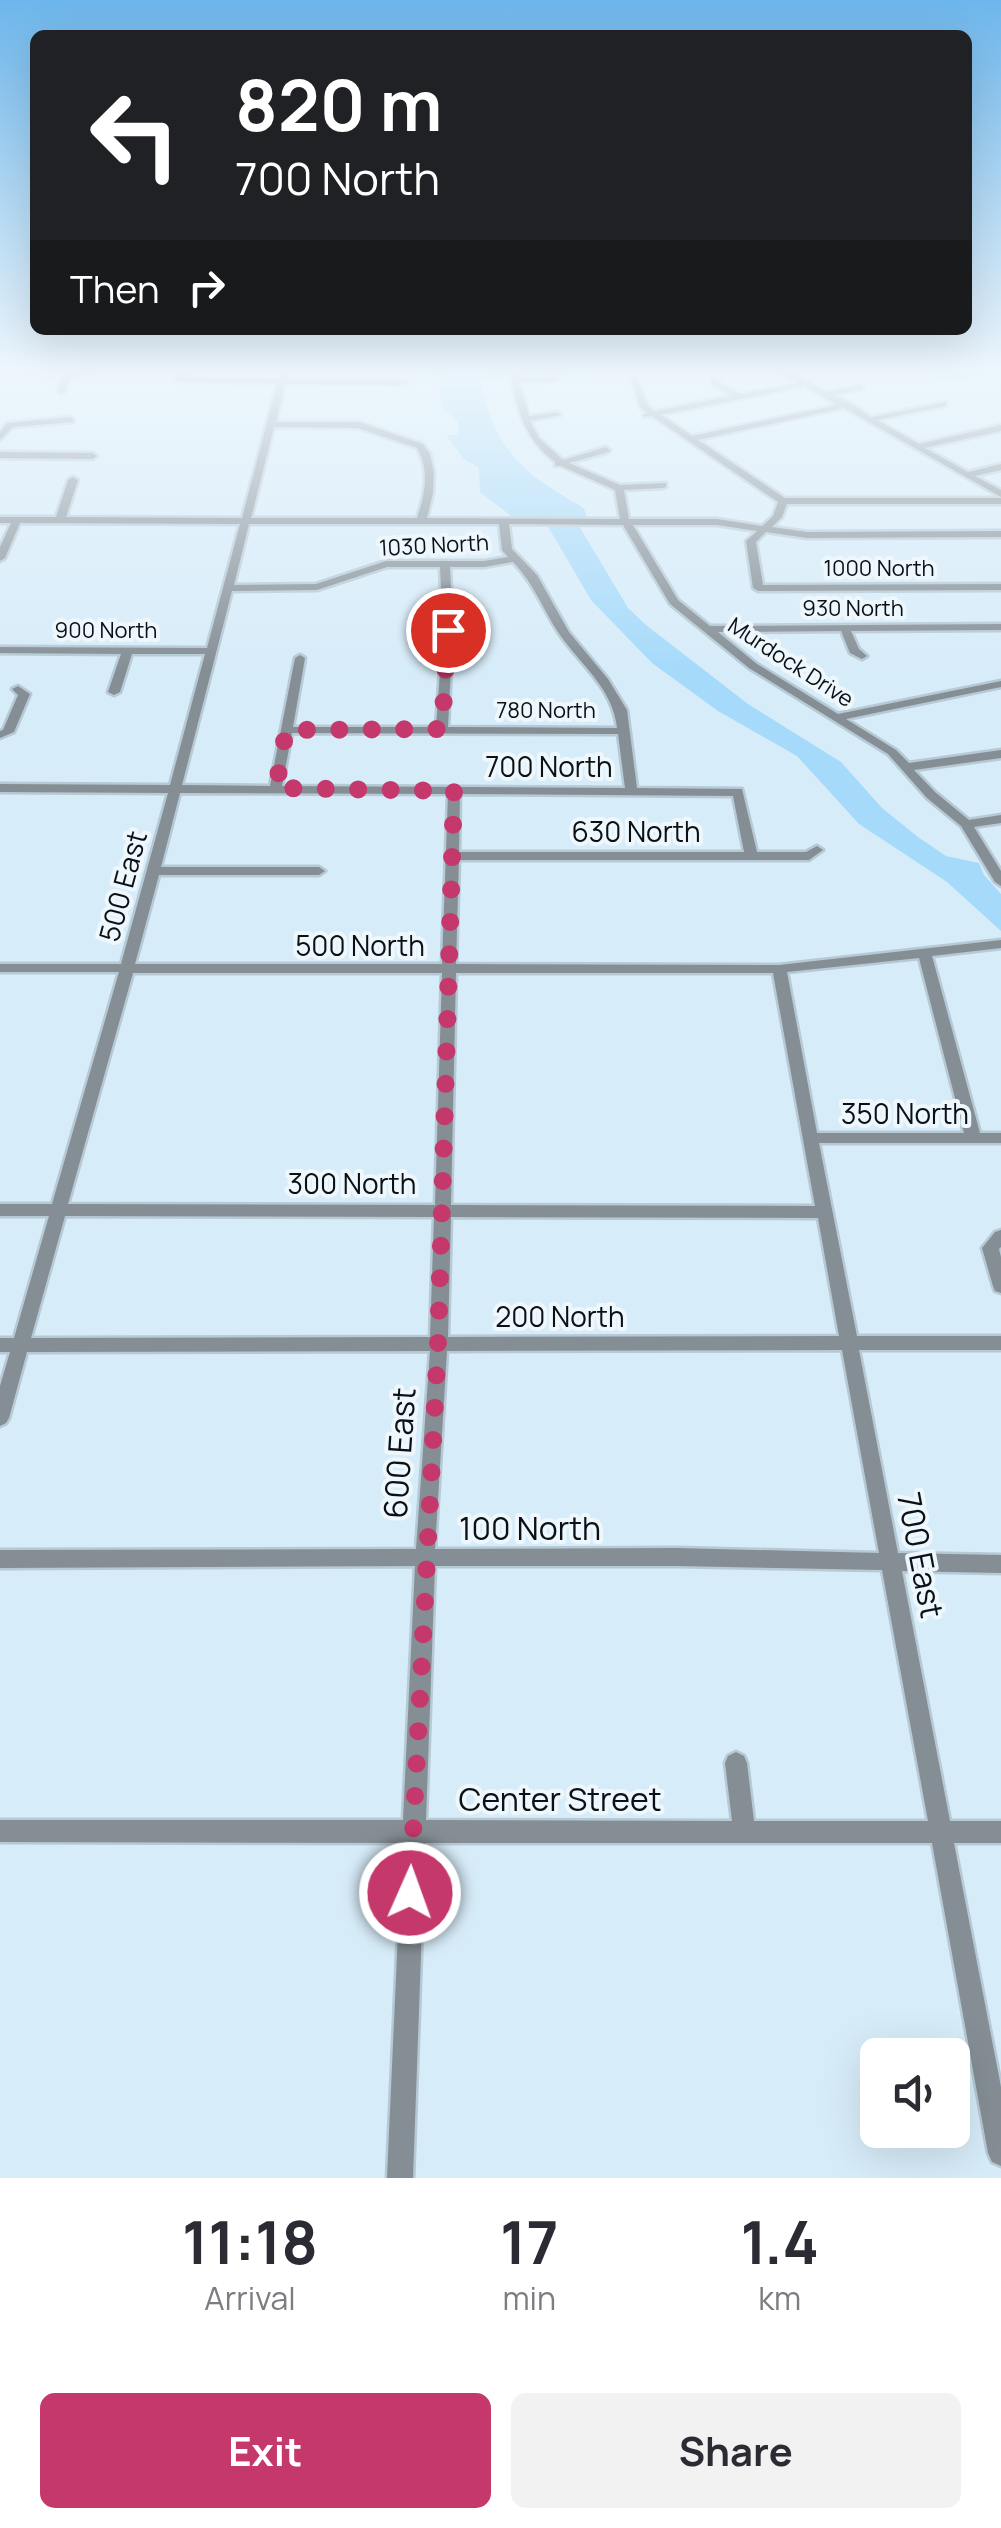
<!DOCTYPE html>
<style>
body{margin:0;font-family:Manrope,sans-serif;background:#f2f2f3;color:#2b2b33;height:100vh;display:flex;flex-direction:column;font-size:38px;white-space:nowrap}
*{box-sizing:border-box;margin:0}
p{font-size:32px;color:#7c7c81}
.icon{flex:none;width:55px;height:55px;fill:none;stroke:currentColor;stroke-width:2;stroke-linecap:round;stroke-linejoin:round}
.map{position:relative;height:2178px;overflow:hidden}
.drawer{display:flex;flex-direction:column;background:#fff;flex:1}
.drawer>*{flex:none}
.hud{position:absolute;left:30px;top:30px;width:942px;height:305px;border-radius:15px;box-shadow:0 10px 40px #0002;background:#202124;color:#fff;overflow:hidden}
.buttons{position:absolute;left:860px;top:2038px;display:grid;gap:20px}
.buttons a{display:grid;place-items:center;width:110px;height:110px;border-radius:15px;background:#fff;box-shadow:0 10px 40px #0002;font-size:50px}
.pin{position:absolute;display:grid;place-items:center;width:85px;height:85px;color:#fff;margin:-42px;border:5px solid #fff;border-radius:50%;box-shadow:0 2px 10px #0007}
.me{position:absolute;width:110px;margin:-55px;rotate:2deg;stroke-linejoin:round;filter:drop-shadow(0 0 8px #0008)}
.turn{display:flex;align-items:center;gap:35px;height:210px;padding:0 40px;font-size:45px}
.turn .icon{width:130px;height:130px;stroke-width:2.5}
.turn b{display:block;font-size:70px;line-height:85px}
.then{display:flex;align-items:center;height:95px;padding:0 40px;background:#0003;gap:20px;font-size:38px}
.eta{display:flex;justify-content:space-evenly;align-items:center;height:170px;text-align:center}
.eta b{font-size:60px;font-weight:700;line-height:70px}
.button{display:flex;gap:20px;margin-top:auto;padding:20px 40px}
.button a{flex:1;height:115px;border-radius:15px;background:#c4386b;color:#fff;font-size:40px;font-weight:700;line-height:115px;text-align:center}
.button a+a{background:#f2f2f3;color:#2b2b33}
.map>svg:first-child{display:block}
.green{fill:#a6dafa}
.lines{fill:none;stroke-linecap:round;stroke-linejoin:round}
.minor-casing{stroke:#b6c9d5;stroke-width:5}
.minor{fill:#858e94;fill-rule:evenodd}
.route{stroke:#c4386b;stroke-width:18;stroke-dasharray:0 32.4}
.labels{text-anchor:middle;dominant-baseline:central;stroke-width:8;stroke-linejoin:round;paint-order:stroke}
.far-street-label{font-size:22px;fill:#0a1116;stroke:#eef7fc}
.street-label{font-size:28px;fill:#0a1116;stroke:#eef7fc}
.near-street-label{font-size:32px;fill:#0a1116;stroke:#eef7fc}
</style>
<div class="map">
<svg width="1001" height="2178" viewBox="0 0 1001 2178">
<rect width="100%" height="100%" fill="#d7ecf9"/>
<g class="green">
<path d="M395,366H432L466,377L523,366L689,367H615L595,375L495,378L481,383C495,453 525,474 584,508L587,519L514,518L480,492L479,468L464,459L446,435H459L458,421L442,407L438,379Z"/>
<polygon points="785,366 1001,366 1001,376 954,381 894,367"/>
<polygon points="547,525 579,526 628,608 646,625 748,704 841,762 882,808 918,837 946,856 979,863 984,875 1001,894 1001,931 947,882 859,824 797,756 718,711 652,663 591,600"/>
</g>
<g class="lines">
<g class="minor-casing">
<g id="minor">
<polygon points="30,366 0,371 0,367"/>
<polygon points="58,366 130,366 92,372 80,371 69,380 65,392 61,394 57,392 61,379 72,370"/>
<path d="M188,366H196L186,378L279,379L282,366H290L287,379L406,381L407,383L403,385L285,384L276,422H359L423,444L430,454L434,473L433,493L427,518L620,519L615,490L561,466H555V462C526,440 517,411 511,377L515,375L519,378L555,377L559,379L555,381L520,383L529,416L557,412L561,415L530,421L539,438L563,460L606,447L610,450L609,452L569,463L620,485L666,483V487L663,488L624,490L629,519H717L762,526L773,516L778,502L652,416L644,417L643,415L647,413L640,407L631,378H637L648,406L655,411L731,396L711,383V379H714L740,394L798,383L771,366H781L826,392L863,385V389L833,395L851,403L871,417L946,402V406L877,420L919,444L1001,425V431L925,448L968,472L1001,464V470L975,476L1001,490V497L844,408L698,440L785,498H1001V504H787L782,517L772,527L807,532L1001,531V537L807,538L766,532L756,542L763,585L1001,584V590L758,591L753,588L746,541L757,531L717,525H633L678,600L710,626L1001,624V630L851,631L859,649L867,656L862,659L850,653L841,631L718,632L757,664L838,714L1001,681V687L846,719L896,750L909,763L1001,750V758L914,770L935,792L969,820L1001,815V823L974,827L1001,871V886L995,882L961,826L927,798L888,754L749,668L670,604L623,525L509,524L512,549L537,575L569,632L608,679L627,710L637,788L742,789L757,852H806L817,846L823,850L809,860H459L456,964L779,965L1001,940V948L932,956L980,1133H1001V1143H819L857,1336H1001V1350H859L898,1553L1001,1555V1573L902,1571L950,1821H1001V1843H954L1001,2087V2166L992,2162L988,2153L932,1843H425L413,2178H387L402,1843L0,1842V1820H403L415,1566L0,1568V1550L416,1549L430,1351L27,1352L9,1418L6,1423L0,1426V1386L10,1352H0V1338H14L49,1216H0V1204H52L119,972H0V964H121L168,793L0,792V784L170,785L205,654H132L120,692L114,695L108,692L121,654L0,653V647L207,648L240,524L20,523L5,558L0,561V547L11,523H0V517H56L68,480L73,477L78,480L66,517L242,518L277,384L176,382V378ZM805,386L837,405L692,436L661,415ZM274,427L358,428L417,448C430,471 425,494 417,518H251ZM249,524H499L502,550L508,557L484,561H386L316,584L234,585ZM513,562C535,585 543,610 560,635C582,666 613,689 617,728L448,727L453,630L450,567H484ZM387,567H440L443,630L436,727H293L305,658L300,655L295,658L270,786L182,785L232,591L317,590ZM292,733L618,734L625,788L282,786ZM180,793L448,794L442,964H135L159,875H319L325,871L319,867H161ZM460,794L733,796L744,852H459ZM919,958L964,1133H817L787,972ZM133,973H442L435,1205L68,1204ZM456,973H773L815,1206L451,1205ZM65,1216L434,1217L430,1337L31,1338ZM451,1217L818,1218L839,1336L448,1337ZM842,1350L879,1553L677,1548L435,1549L447,1351ZM435,1566H677L882,1570L928,1821H754L747,1763L744,1756L736,1752L728,1756L725,1763L732,1821L426,1820Z"/>
<polygon points="70,417 74,420 73,422 13,427 0,440 0,432 7,423"/>
<polygon points="0,452 93,453 97,456 93,459 0,458"/>
<polygon points="18,686 30,694 14,732 0,738 0,731 3,730 18,695 12,689"/>
<polygon points="1001,1230 1001,1247 999,1249 1001,1257 1001,1293 995,1291 993,1286 982,1248 995,1232"/>
</g>
</g>
<use href="#minor" class="minor"/>
</g>
<linearGradient id="sky" x2="0" y2="1"><stop stop-color="#6db6eb"/><stop offset="0.55" stop-color="#edf6fc"/><stop offset="1" stop-color="#edf6fc" stop-opacity="0"/></linearGradient>
<rect width="1001" height="671" fill="url(#sky)"/>
<g class="lines">
<polyline class="route" points="410,1893 438,1344 454,791 276,788 286,730 442,729 448,630"/>
</g>
<g class="labels">
<g class="far-street-label">
<text transform="translate(434 545) rotate(-3)">1030 North</text>
<text x="879" y="568">1000 North</text>
<text x="853" y="608">930 North</text>
<text x="106" y="630">900 North</text>
<text transform="translate(791 662) rotate(33)">Murdock Drive</text>
<text x="546" y="710">780 North</text>
</g>
<g class="street-label">
<text x="549" y="766">700 North</text>
<text x="636" y="831">630 North</text>
<text transform="translate(122 886) rotate(-75)">500 East</text>
<text x="360" y="945">500 North</text>
<text x="905" y="1113">350 North</text>
<text x="352" y="1183">300 North</text>
<text x="560" y="1316">200 North</text>
</g>
<g class="near-street-label">
<text transform="translate(399 1453) rotate(-86)">600 East</text>
<text x="530" y="1528">100 North</text>
<text transform="translate(921 1555) rotate(79)">700 East</text>
<text x="560" y="1799">Center Street</text>
</g>
</g>
</svg>
<div class="buttons">
<a><svg class="icon" aria-label="sound" viewBox="0 0 24 24"><path d="M4 9h4l5-4v14l-5-4H4zM17 9q2 3 0 6"/></svg></a>
</div>
<div class="pin" style="left:448px;top:630px;background:#d93025"><svg class="icon" aria-label="arrive" viewBox="0 0 24 24"><path d="M6 21V4h12l-3 4 3 4H6"/></svg></div>
<svg class="me" style="left:410px;top:1893px" viewBox="-20 -20 40 40"><circle r="17" fill="#c4386b" stroke="#fff" stroke-width="3"/><path d="M0-11L8 9 0 5-8 9z" fill="#fff"/></svg>
<div class="hud">
<div class="turn"><svg class="icon" aria-label="left" viewBox="0 0 24 24"><path d="M17 20v-9H6M10 6l-5 5 5 5"/></svg><div><b>820 m</b>700 North</div></div>
<div class="then">Then<svg class="icon" aria-label="right" viewBox="0 0 24 24"><path d="M7 20v-9h11M14 6l5 5-5 5"/></svg></div>
</div>
</div>
<section class="drawer">
<div class="eta">
<div><b>11:18</b><p>Arrival</p></div>
<div><b>17</b><p>min</p></div>
<div><b>1.4</b><p>km</p></div>
</div>
<div class="button"><a>Exit</a><a>Share</a></div>
</section>
